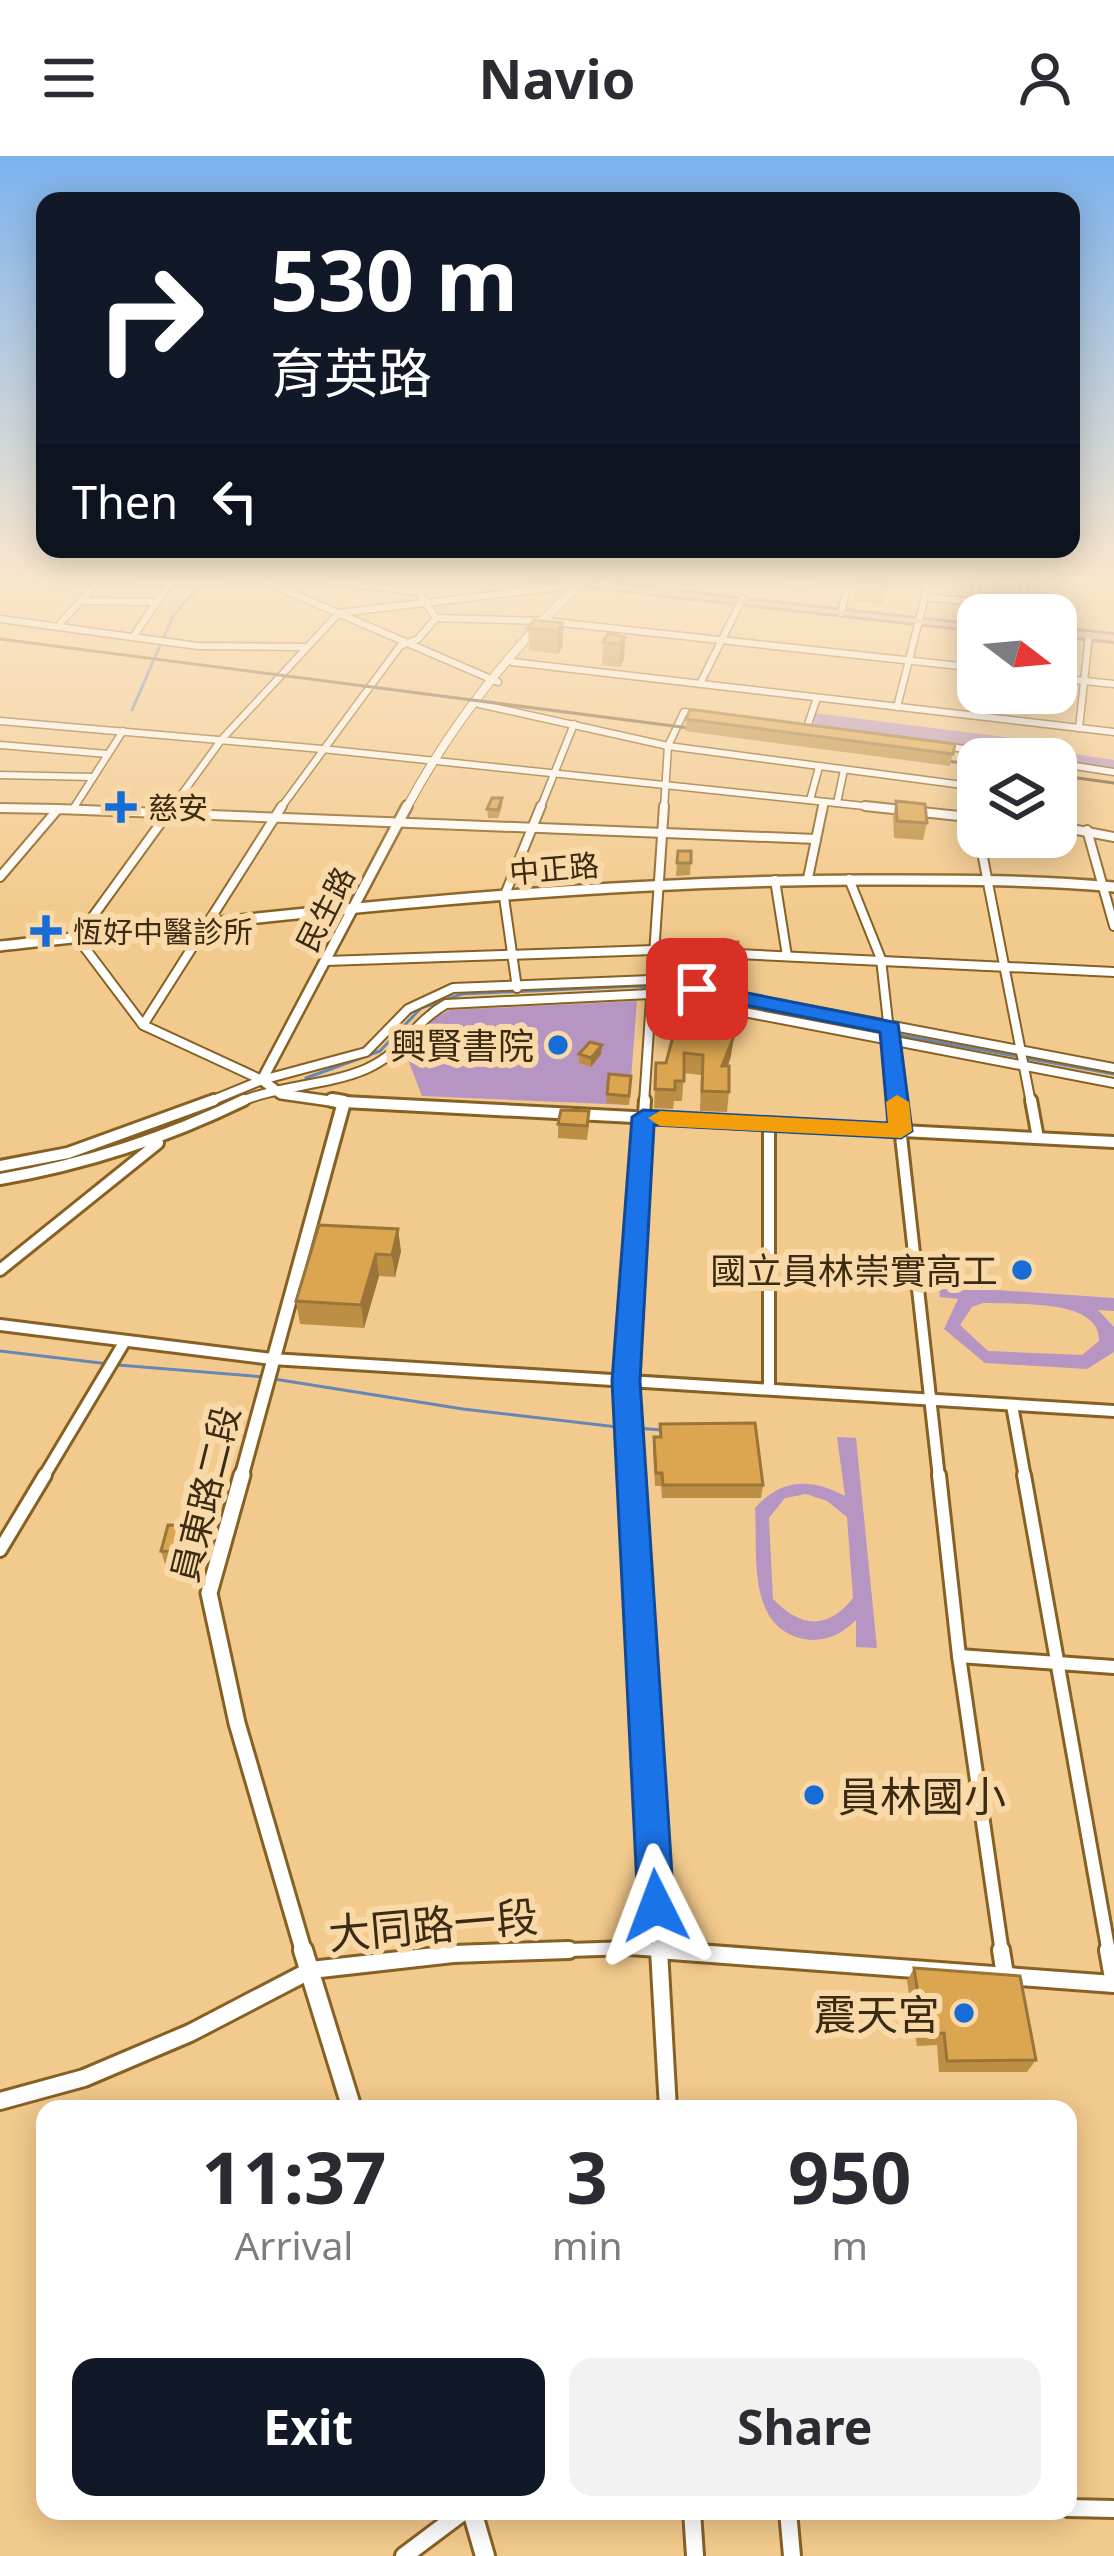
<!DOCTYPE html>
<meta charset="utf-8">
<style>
body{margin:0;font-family:"Noto Sans","Noto Sans TC",sans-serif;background:#f2f2f3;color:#2b2b33;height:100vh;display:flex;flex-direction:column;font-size:45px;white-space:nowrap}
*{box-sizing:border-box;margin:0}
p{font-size:39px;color:#7c7c81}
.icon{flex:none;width:66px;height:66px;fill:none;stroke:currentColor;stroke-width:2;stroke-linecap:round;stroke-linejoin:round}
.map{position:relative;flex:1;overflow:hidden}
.side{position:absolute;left:36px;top:1944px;width:1041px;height:420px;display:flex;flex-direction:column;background:#fff;border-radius:24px;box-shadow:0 6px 30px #0003}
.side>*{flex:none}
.top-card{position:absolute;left:36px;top:36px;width:1044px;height:366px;border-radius:24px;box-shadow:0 6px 30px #0003;background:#111827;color:#fff;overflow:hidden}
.needle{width:78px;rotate:106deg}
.fabs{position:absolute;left:957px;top:438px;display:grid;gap:24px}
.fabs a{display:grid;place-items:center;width:120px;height:120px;border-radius:24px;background:#fff;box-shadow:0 6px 30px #0003;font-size:60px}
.pin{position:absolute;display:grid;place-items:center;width:102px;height:102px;color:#fff;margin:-51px;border-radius:24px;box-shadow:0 6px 18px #0006}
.me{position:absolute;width:132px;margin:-66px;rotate:357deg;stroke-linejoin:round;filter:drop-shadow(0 0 9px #0008)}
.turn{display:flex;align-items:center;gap:42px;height:252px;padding:0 36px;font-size:54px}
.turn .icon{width:156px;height:156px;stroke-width:2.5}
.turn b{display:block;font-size:84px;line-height:102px}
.then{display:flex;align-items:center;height:114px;padding:0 36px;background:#0003;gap:24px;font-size:45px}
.eta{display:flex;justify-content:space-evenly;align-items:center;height:204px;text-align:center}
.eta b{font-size:72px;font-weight:700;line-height:84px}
.button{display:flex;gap:24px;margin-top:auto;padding:24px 36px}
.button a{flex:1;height:138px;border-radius:24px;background:#111827;color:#fff;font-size:48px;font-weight:700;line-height:138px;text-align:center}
.button a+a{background:#f2f2f3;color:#2b2b33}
header{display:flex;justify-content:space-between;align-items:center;height:156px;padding:0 36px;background:#fff;font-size:54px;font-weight:700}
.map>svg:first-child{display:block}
.green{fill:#b795c3;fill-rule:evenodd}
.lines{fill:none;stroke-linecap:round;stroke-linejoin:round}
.stream{stroke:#6687b3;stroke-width:3}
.minor-far4-casing{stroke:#866124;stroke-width:9}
.minor-far3-casing{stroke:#866124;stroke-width:12}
.minor-far2-casing{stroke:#866124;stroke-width:16}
.minor-far1-casing{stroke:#866124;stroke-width:18}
.minor-casing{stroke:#866124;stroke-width:22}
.tertiary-far4-casing{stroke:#866124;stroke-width:10}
.tertiary-far3-casing{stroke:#866124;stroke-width:14}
.tertiary-far2-casing{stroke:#866124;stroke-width:18}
.tertiary-far1-casing{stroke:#866124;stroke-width:21}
.tertiary-casing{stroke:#866124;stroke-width:24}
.primary-casing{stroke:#976059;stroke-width:6}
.minor-far4{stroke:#fff;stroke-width:6}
.minor-far3{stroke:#fff;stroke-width:8}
.minor-far2{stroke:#fff;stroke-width:10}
.minor-far1{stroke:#fff;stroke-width:12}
.minor{stroke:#fff;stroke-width:16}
.tertiary-far4{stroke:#fff;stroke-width:8}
.tertiary-far3{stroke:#fff;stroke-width:9}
.tertiary-far2{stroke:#fff;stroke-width:12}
.tertiary-far1{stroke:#fff;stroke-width:15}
.tertiary{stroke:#fff;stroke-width:18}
.primary{fill:#deb0b2;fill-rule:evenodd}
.rail{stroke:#715936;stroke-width:3}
.wall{fill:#bd8f45}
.shaded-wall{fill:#9a7438}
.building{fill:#dca650;stroke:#9a7438;stroke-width:3}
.route{fill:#1a73e8;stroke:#114b97;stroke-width:3}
.slow{fill:#f59e0b}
.poi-dot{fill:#186cd6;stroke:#fad9a8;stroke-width:4.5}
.labels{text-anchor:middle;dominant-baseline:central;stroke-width:12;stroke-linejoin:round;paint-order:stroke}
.far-poi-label{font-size:30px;fill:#3b2b12;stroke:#fad9a8;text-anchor:start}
.far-street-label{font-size:30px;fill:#3b2b12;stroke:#fad9a8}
.poi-label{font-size:36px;fill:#3b2b12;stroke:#fad9a8;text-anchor:end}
.street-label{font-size:36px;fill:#3b2b12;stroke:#fad9a8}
.near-poi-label{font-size:42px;fill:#3b2b12;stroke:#fad9a8;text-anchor:start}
.near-street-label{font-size:42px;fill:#3b2b12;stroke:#fad9a8}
</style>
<header><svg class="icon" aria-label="menu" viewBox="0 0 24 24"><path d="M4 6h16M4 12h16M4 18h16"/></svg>Navio<svg class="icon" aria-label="person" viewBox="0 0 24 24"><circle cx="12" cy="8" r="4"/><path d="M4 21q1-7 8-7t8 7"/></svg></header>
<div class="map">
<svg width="1114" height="2400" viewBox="0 0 1114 2400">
<rect width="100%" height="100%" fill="#f3ca8d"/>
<g class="green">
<polygon points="815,557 1027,584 1055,595 1114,604 1114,614 814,570"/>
<polygon points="637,845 629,949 422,940 405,896 429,865 450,854"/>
<path d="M939,1130L1114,1142V1155L1098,1154L1114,1171V1196L1087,1213L985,1207L944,1173L958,1143L940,1141ZM983,1147C1013,1149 1101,1141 1099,1185L1082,1199L988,1195L960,1169L972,1151Z"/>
<path d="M837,1281L856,1282L877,1492L856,1491V1464C842,1478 824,1487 804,1483C746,1471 758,1398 755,1352C781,1322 812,1322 845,1340ZM806,1338L827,1345L847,1361L853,1442C827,1475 800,1471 773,1443L769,1362L785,1342Z"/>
</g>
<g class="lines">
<g class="stream">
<polyline points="132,554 173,460 208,420"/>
<polyline points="894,878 1114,918"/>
<polyline points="306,922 380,895 421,852 462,838 638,830 885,876"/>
<polyline points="14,1013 71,1002 193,959"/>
<polyline points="0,1195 109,1208"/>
<polyline points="118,1209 264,1221"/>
<polyline points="274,1223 463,1253 626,1272"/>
<polyline points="636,1272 662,1274"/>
</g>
<g class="minor-far4-casing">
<g id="minor-far4">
<polyline points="252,420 498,526"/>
<polyline points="758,420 803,429 834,420"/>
<polyline points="0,422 206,426"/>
<polyline points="212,428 238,420"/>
<polyline points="925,441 1020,451 1024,431"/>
<polyline points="83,445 158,446"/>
<polyline points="974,447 977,420"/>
<polyline points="841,457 847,433"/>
<polyline points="436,462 544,465 978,512"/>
<polyline points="0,463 198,490 306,491"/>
<polyline points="57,471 103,420"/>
<polyline points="133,481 171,425"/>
<polyline points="512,506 1114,576"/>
<polyline points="1056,522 1114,528"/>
<polyline points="700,528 742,443"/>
<polyline points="479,548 668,590 978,631"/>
<polyline points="897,551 927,433 914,420"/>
<polyline points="0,565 322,593 893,653"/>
<polyline points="807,571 817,542"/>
<polyline points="1079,572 1089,479"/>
<polyline points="0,589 108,598"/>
<polyline points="944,590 1032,603"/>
<polyline points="1056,607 1114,616"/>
<polyline points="0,619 93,621"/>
<polyline points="810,644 819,611"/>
<polyline points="837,647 844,614"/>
<polyline points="0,652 58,653"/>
<polyline points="73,653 123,575"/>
<polyline points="171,653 222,583 339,457 577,429"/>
<polyline points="280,653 400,490 418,483 436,462 418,436 302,421"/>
<polyline points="540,653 574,568"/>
<polyline points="664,653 668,590 684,556 699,558"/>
<polyline points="823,653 824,646"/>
</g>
</g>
<g class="minor-far3-casing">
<g id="minor-far3">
<polyline points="173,650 86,770 82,788 143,869 262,924"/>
<polyline points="865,650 978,662"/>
<polyline points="0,652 58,653"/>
<polyline points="1056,670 1114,681"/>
<polyline points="1087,674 1114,770"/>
<polyline points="979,681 1031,947"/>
<polyline points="0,721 58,653 816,683"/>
<polyline points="808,722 823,650"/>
<polyline points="849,723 881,803 897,947"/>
<polyline points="775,724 787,800"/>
<polyline points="326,805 654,794 1114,816"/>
<polyline points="517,832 504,741 541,650"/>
<polyline points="143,869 282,650"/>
<polyline points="344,946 371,947"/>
<polyline points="206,947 262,924 366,896 408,853 453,832 651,824 1114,912"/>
<path d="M238,947C273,930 327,930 366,913C406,895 411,868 446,848L650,838L1114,927"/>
<polyline points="644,947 664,650"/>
</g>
</g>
<g class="minor-far2-casing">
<g id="minor-far2">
<polyline points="897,944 939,1322"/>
<polyline points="1031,944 1038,982"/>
<polyline points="344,946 1114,986"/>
<polyline points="769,968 769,1233"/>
<polyline points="0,1010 68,997 214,944"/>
<path d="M0,1023C87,1008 164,983 244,944"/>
<polyline points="0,1114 158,987"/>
<polyline points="0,1169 272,1203 1114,1255"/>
<polyline points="1012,1249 1025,1322"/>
<polyline points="43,1322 125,1185"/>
<polyline points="632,1322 626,1225 645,944"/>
</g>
</g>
<g class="minor-far1-casing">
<g id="minor-far1">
<polyline points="631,1319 659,1797"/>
<polyline points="939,1319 959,1500 1002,1797"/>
<polyline points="1024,1319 1109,1797"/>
<polyline points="0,1394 45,1319"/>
<polyline points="959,1500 1114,1511"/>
<polyline points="480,1797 630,1792 698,1797"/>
</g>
</g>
<g class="minor-casing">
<g id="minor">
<polyline points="658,1794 1114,1828"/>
<polyline points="659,1794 668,1953"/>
<polyline points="1001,1794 1005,1819"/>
<polyline points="1108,1794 1114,1828"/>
<polyline points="0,1945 84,1922 190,1877 311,1814 453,1798 569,1794"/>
<polyline points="1068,2352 1114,2353"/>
<polyline points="692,2355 695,2400"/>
<polyline points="788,2355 792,2400"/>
<polyline points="404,2400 464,2355"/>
</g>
</g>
<g class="tertiary-far4-casing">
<g id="tertiary-far4">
<polyline points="597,420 608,428"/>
<path d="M406,653C451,568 517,485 588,420"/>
</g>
</g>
<g class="tertiary-far3-casing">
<g id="tertiary-far3">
<path d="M0,790C286,758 572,725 860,724C945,724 1030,723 1114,731"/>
<polyline points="344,947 281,938 262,924 407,650"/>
</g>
</g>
<g class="tertiary-far2-casing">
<polyline id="tertiary-far2" points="241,1322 344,946 332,944"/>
</g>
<g class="tertiary-far1-casing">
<polyline id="tertiary-far1" points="242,1319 209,1437 237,1567 304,1797"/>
</g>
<g class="tertiary-casing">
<g id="tertiary">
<polyline points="303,1794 352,1953"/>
<polyline points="472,2355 485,2400"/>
</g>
</g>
<g class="primary-casing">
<g id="primary">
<polygon points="512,420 537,420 978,470 978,474 516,422"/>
<polygon points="1056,473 1114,479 1114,485 1056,479"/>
</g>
</g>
<use href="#minor-far4" class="minor-far4"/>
<use href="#minor-far3" class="minor-far3"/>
<use href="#minor-far2" class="minor-far2"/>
<use href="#minor-far1" class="minor-far1"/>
<use href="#minor" class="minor"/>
<use href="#tertiary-far4" class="tertiary-far4"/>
<use href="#tertiary-far3" class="tertiary-far3"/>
<use href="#tertiary-far2" class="tertiary-far2"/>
<use href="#tertiary-far1" class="tertiary-far1"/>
<use href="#tertiary" class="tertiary"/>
<use href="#primary" class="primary"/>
<g class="rail">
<polyline points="0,483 720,576"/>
<polyline points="916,601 978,609"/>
<polyline points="1056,619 1114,627"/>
</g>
</g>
<g class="wall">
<polygon points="858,420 889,420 883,448 854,445"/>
<polygon points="563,467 563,490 558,498 529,494 528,472"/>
<polygon points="625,481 624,503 620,511 602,509 603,486"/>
<polygon points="686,563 955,588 950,610 685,575"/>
<polygon points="502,642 502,651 498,662 488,662 487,653"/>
<polygon points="896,645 927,667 923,684 894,682 893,661"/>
<polygon points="1020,681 1051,681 1050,684 1035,683 1033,690 1020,689"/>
<polygon points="678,695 691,695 690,719 676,720"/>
<polygon points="738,786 735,828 714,827 711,813 713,787"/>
<polygon points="715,842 710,876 731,900 728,910 729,936 727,956 700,955 701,919 684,917 682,945 674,945 673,953 654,952 656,907 666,907"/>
<polygon points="579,898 601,898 591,911 579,907"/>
<polygon points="609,918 631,920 629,949 606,947"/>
<polygon points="558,968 589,968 587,984 558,982"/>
<polygon points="319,1069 401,1095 395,1121 379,1120 364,1172 300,1168 296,1145"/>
<polygon points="660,1268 763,1329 761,1342 662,1342 661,1330 655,1330 653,1294 654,1281 659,1281"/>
<polygon points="210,1383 204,1409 165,1408 161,1395"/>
<polygon points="914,1812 1036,1904 1027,1916 939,1916 937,1889 917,1890 907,1825"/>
</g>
<g class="shaded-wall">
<polygon points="563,467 563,490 558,498 558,475"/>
<polygon points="625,481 624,503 620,511 620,488"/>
<polygon points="734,880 731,900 720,929 722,910"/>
<polygon points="602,889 601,898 591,911 591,902"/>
<polygon points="398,1073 401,1095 395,1121 392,1099"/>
<polygon points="376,1098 379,1120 364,1172 361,1149"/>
<polygon points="206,1370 210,1383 204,1409 200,1396"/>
</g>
<g class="building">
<polygon points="858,420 888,420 886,426 857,423"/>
<polygon points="534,464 563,467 558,475 528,472"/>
<polygon points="608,478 625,481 620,488 603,486"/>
<polygon points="690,554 695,554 955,588 953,598 686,563"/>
<polygon points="492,642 502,642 498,654 487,653"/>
<polygon points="896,645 925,648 927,667 897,665"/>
<polygon points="678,695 691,695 691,707 677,707"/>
<polygon points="738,786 737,802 716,802 713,787"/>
<polygon points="684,839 715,842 707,876 734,880 722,910 729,910 729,936 702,935 703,899 684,897 684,925 675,925 675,934 655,933 656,907 666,907"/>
<polygon points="590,886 602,889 591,902 579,898"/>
<polygon points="609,918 631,920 629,940 607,938"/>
<polygon points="561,954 589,955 587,970 558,968"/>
<polygon points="319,1069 398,1073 392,1099 376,1098 361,1149 296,1145"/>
<polygon points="755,1267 763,1329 663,1329 662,1317 656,1317 654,1281 661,1281 660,1268"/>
<polygon points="168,1369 206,1370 200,1396 161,1395"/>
<polygon points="914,1812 1020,1820 1036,1904 947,1905 944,1877 924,1878"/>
</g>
<linearGradient id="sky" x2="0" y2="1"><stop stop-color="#7bb2ee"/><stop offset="0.56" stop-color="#fae7cc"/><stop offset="1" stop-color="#fae7cc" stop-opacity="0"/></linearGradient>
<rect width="1114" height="756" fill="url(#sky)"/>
<polygon class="route" points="697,827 898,867 912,975 901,982 654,969 640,1225 674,1750 669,1763 656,1768 643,1763 638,1750 612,1225 632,961 643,954 888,967 880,876 690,838 690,829"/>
<polygon class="slow" points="897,939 909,946 912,975 901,982 660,970 648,962 660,955 888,967 886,946"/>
<g class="poi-dot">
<path d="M115 633h12v12h12v12h-12v12h-12v-12h-12v-12h12z"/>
<path d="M40 757h12v12h12v12h-12v12h-12v-12h-12v-12h12z"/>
<circle cx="558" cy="889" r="12"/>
<circle cx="1022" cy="1114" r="12"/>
<circle cx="814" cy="1639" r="12"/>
<circle cx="964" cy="1857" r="12"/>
</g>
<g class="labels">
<g class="far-poi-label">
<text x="148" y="651">慈安</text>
<text x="73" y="775">恆好中醫診所</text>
</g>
<g class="far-street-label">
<text transform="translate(554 712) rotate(-5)">中正路</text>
<text transform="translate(325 753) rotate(-63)">民生路</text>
</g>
<g class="poi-label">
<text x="534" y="889">興賢書院</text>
<text x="998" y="1114">國立員林崇實高工</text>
</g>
<g class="street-label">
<text transform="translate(205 1338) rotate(-76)">員東路二段</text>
</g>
<g class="near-poi-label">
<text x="838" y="1639">員林國小</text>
<text x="940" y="1857" text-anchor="end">震天宮</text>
</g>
<g class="near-street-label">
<text transform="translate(433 1768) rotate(-5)">大同路一段</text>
</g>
</g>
</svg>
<div class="fabs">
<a><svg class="needle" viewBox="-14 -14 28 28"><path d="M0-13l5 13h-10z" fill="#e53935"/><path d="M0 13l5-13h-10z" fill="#7c7c81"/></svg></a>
<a><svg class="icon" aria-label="layers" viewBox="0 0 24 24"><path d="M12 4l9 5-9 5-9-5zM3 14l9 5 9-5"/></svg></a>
</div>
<div class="pin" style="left:697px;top:833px;background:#d93025"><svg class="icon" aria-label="arrive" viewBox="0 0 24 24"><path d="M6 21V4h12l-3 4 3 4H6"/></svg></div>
<svg class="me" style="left:656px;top:1750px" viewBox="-20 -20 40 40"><path d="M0-17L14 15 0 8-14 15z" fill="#1a73e8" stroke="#fff" stroke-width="4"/></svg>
<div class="top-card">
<div class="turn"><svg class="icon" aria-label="right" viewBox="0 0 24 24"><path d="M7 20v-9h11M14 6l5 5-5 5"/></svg><div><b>530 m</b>育英路</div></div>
<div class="then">Then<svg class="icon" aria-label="left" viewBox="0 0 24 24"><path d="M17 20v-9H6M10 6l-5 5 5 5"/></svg></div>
</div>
<section class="side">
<div class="eta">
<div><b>11:37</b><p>Arrival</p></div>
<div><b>3</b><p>min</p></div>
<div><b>950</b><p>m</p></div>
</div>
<div class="button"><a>Exit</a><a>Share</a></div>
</section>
</div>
